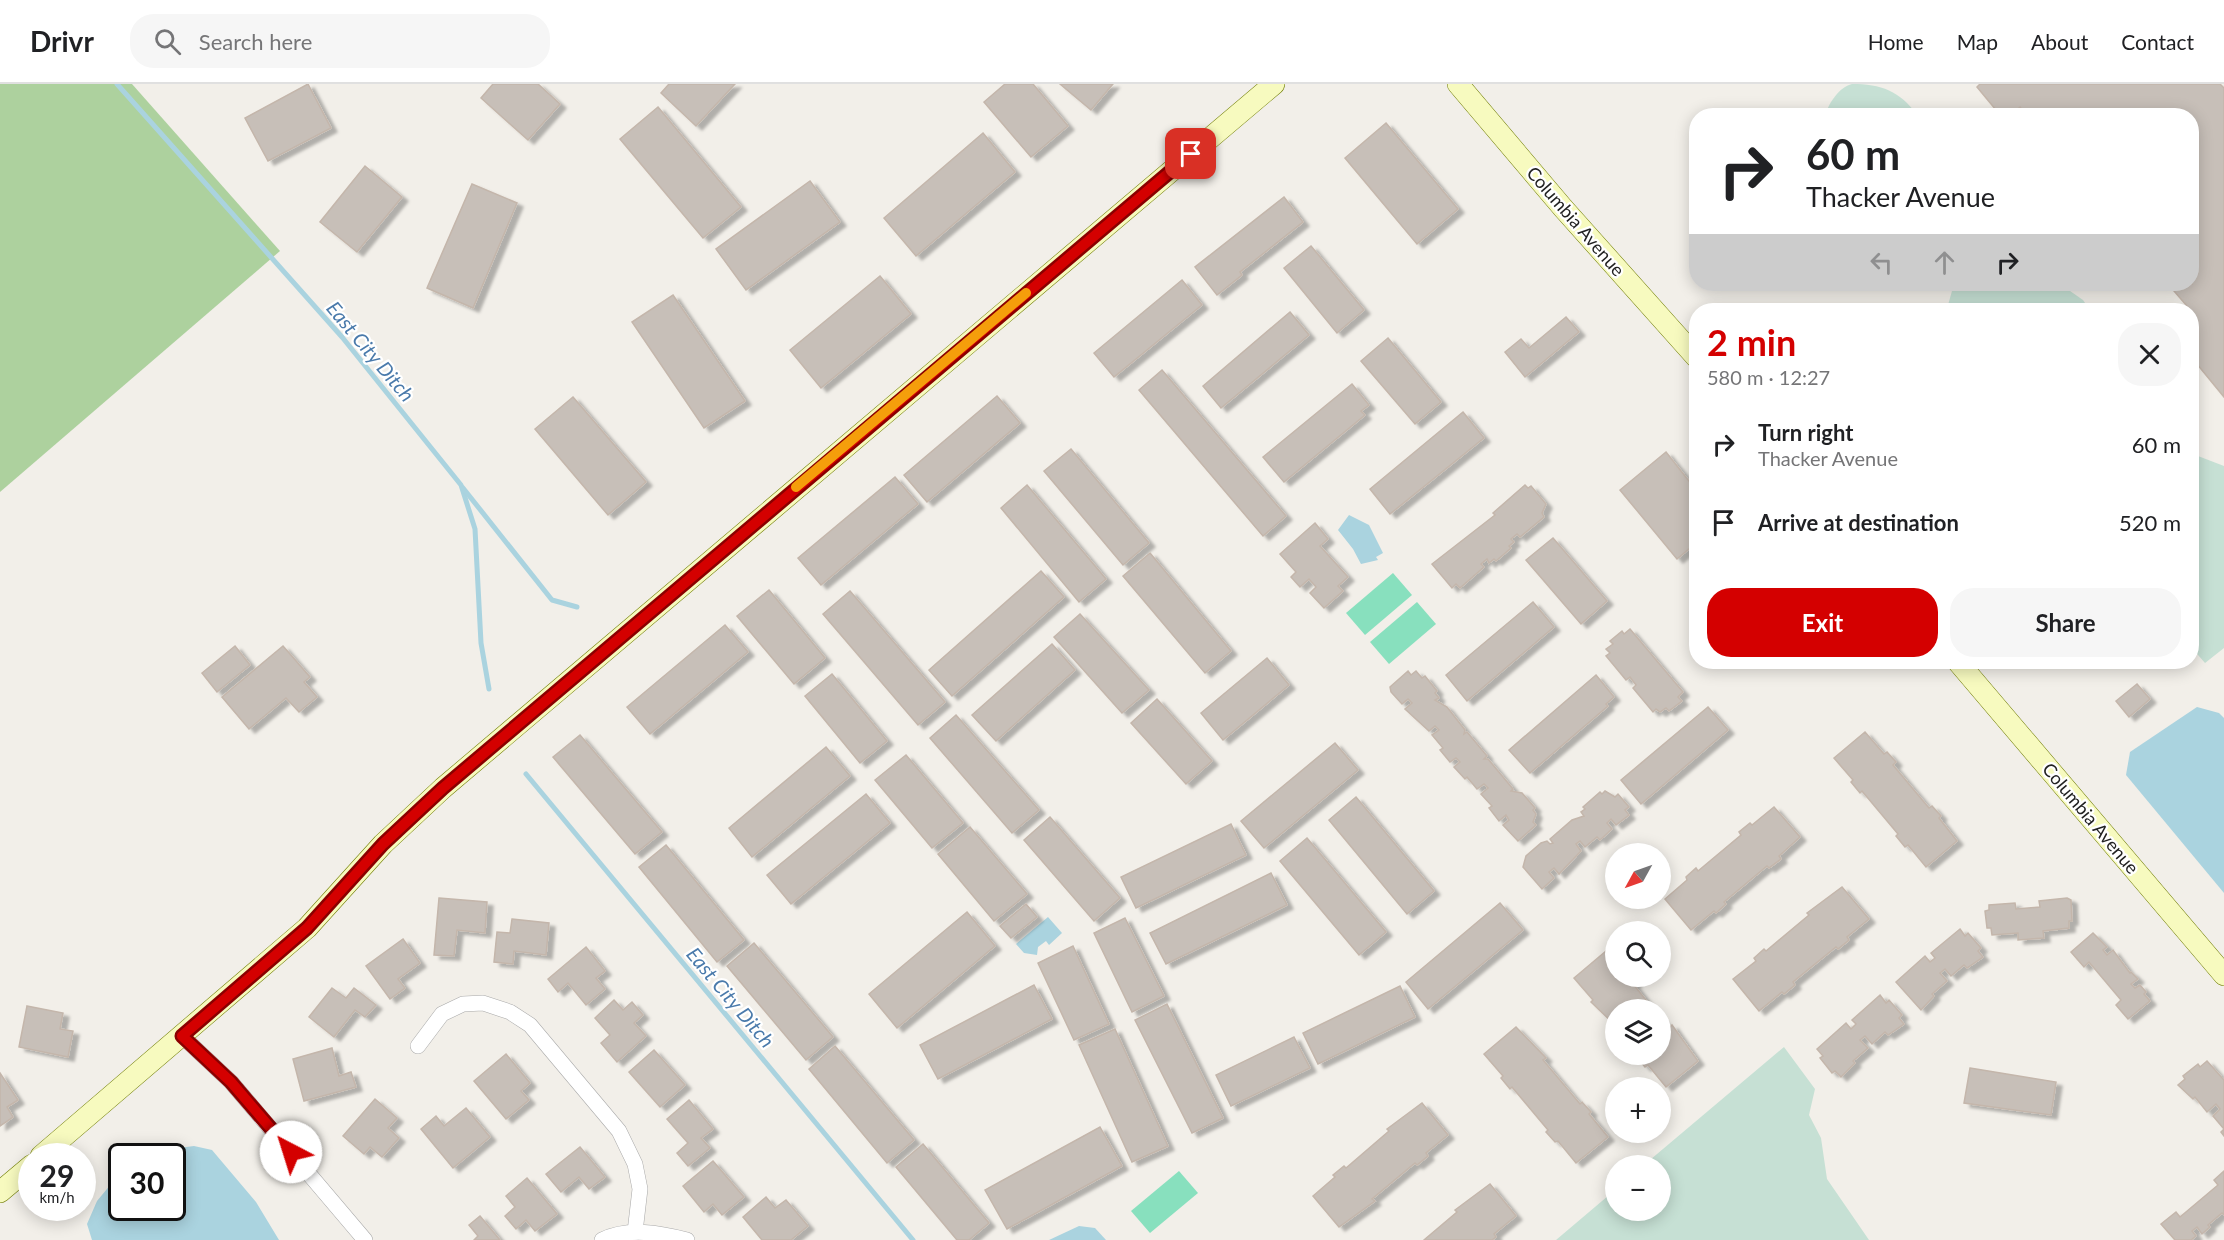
<!DOCTYPE html>
<meta charset="utf-8">
<style>
body{margin:0;font-family:Lato,sans-serif;background:#f6f6f6;color:#202124;height:100vh;display:flex;flex-direction:column;font-size:22px;white-space:nowrap}
*{box-sizing:border-box;margin:0}
p{font-size:20px;color:#757577}
.icon{flex:none;width:33px;height:33px;fill:none;stroke:currentColor;stroke-width:2;stroke-linecap:round;stroke-linejoin:round}
.map{position:relative;flex:1;overflow:hidden}
.details{position:absolute;left:1689px;top:219px;width:510px;height:366px;display:flex;flex-direction:column;background:#fff;border-radius:24px;box-shadow:0 3px 15px #0003}
.details>*{flex:none}
.top-card{position:absolute;left:1689px;top:24px;width:510px;height:183px;border-radius:24px;box-shadow:0 3px 15px #0003;background:#fff;color:#202124;overflow:hidden}
.needle{width:39px;rotate:230deg}
.controls{position:absolute;left:1605px;top:759px;display:grid;gap:12px}
.controls a{display:grid;place-items:center;width:66px;height:66px;border-radius:50%;background:#fff;box-shadow:0 3px 15px #0003;font-size:30px}
.speed{position:absolute;left:18px;top:1059px;display:flex;gap:12px;font-size:30px;font-weight:700;text-align:center}
.speed>*{display:grid;place-content:center;width:78px;height:78px;border-radius:50%;background:#fff;box-shadow:0 3px 15px #0003;line-height:1}
.speed small{font-size:15px;font-weight:400}
.speed .limit{border:3px solid #111;border-radius:9px;background:#fff;color:#111}
.pin{position:absolute;display:grid;place-items:center;width:51px;height:51px;color:#fff;margin:-26px;border-radius:12px;box-shadow:0 3px 9px #0006}
.me{position:absolute;width:66px;margin:-33px;rotate:320deg;stroke-linejoin:round;filter:drop-shadow(0 0 4px #0008)}
.turn{display:flex;align-items:center;gap:21px;height:126px;padding:0 18px;font-size:27px}
.turn .icon{width:78px;height:78px;stroke-width:2.5}
.turn b{display:block;font-size:42px;line-height:51px}
.lanes{display:flex;align-items:center;height:57px;padding:0 18px;background:#0003;justify-content:center;gap:30px;direction:ltr}
.lanes .off{opacity:.35}
.round{display:grid;place-items:center;flex:none;width:63px;height:63px;border-radius:24px;background:#f6f6f6}
.summary{display:flex;align-items:center;justify-content:space-between;height:102px;padding:0 18px}
h1{font-size:36px;font-weight:700;line-height:45px;color:#d40000}
.button{display:flex;gap:12px;margin-top:auto;padding:12px 18px}
.button a{flex:1;height:69px;border-radius:24px;background:#d40000;color:#fff;font-size:24px;font-weight:700;line-height:69px;text-align:center}
.button a+a{background:#f6f6f6;color:#202124}
ul{padding:0;list-style:none}
li{display:flex;align-items:center;gap:18px;height:78px;padding:0 18px}
li div{flex:1}
li b{display:block;font-size:22px}
li em{font-style:normal}
header{display:flex;align-items:center;gap:36px;box-sizing:border-box;height:84px;padding:0 30px;background:#fff;border-bottom:2px solid #e0e0e0}
header strong{font-size:28px}
nav{display:flex;gap:33px;margin-inline-start:auto;font-size:21px}
.search{width:420px;height:54px;background:#f6f6f6;display:flex;align-items:center;gap:15px;box-sizing:border-box;padding:0 21px;border-radius:24px;color:#757577;font-size:22px}
.map>svg:first-child{display:block}
.forest{fill:#add19e}
.wetland{fill:#c6e0d4}
.pitch{fill:#88e0be}
.water{fill:#aad3df}
.lines{fill:none;stroke-linecap:round;stroke-linejoin:round}
.stream{stroke:#aad3df;stroke-width:5}
.building{fill:#c7bfb8;stroke:#c4b6ab;stroke-width:1.5;filter:url(#shadow)}
.street-casing{stroke:#a9a9a9;stroke-width:16}
.secondary-casing{stroke:#707d05;stroke-width:22}
.street{stroke:#fff;stroke-width:15}
.secondary{stroke:#f7fabf;stroke-width:21}
.route-casing{stroke:#8a0000;stroke-width:15}
.route{stroke:#d40000;stroke-width:10}
.slow{stroke:#f59e0b;stroke-width:10}
.labels{text-anchor:middle;dominant-baseline:central;stroke-width:4.5;stroke-linejoin:round;paint-order:stroke}
.street-label{font-size:18px;fill:#222;stroke:#fff}
.water-label{font-size:20px;font-style:italic;fill:#4a7aab;stroke:#fff}
</style>
<header>
<strong>Drivr</strong>
<div class="search"><svg class="icon" aria-label="search" viewBox="0 0 24 24"><circle cx="10" cy="10" r="6"/><path d="M15 15l6 6"/></svg>Search here</div>
<nav><a>Home</a><a>Map</a><a>About</a><a>Contact</a></nav>
</header>
<div class="map">
<svg width="2224" height="1156" viewBox="0 0 2224 1156">
<defs>
<filter id="shadow"><feDropShadow dx="6" dy="4" stdDeviation="1.5" flood-color="#0004"/></filter>
</defs>
<rect width="100%" height="100%" fill="#f2efe9"/>
<polygon class="forest" points="0,0 132,0 280,167 0,408"/>
<g class="wetland">
<path d="M1852,0C1881,0 1900,7 1917,31H1825C1829,19 1839,3 1852,0Z"/>
<polygon points="1954,200 2060,200 2083,216 2090,226 1950,226 1948,221"/>
<polygon points="2192,365 2198,372 2224,382 2224,564 2205,579 2192,564"/>
<polygon points="1784,963 1815,1005 1809,1031 1821,1054 1827,1095 1869,1156 1556,1156 1615,1106 1616,1126 1660,1126 1660,1082 1644,1081"/>
</g>
<g class="pitch">
<polygon points="1393,489 1412,511 1365,551 1346,529"/>
<polygon points="1417,518 1436,540 1389,580 1370,558"/>
<polygon points="1179,1087 1198,1109 1150,1149 1131,1127"/>
</g>
<g class="water">
<polygon points="1349,431 1369,441 1383,469 1376,473 1378,476 1361,480 1353,465 1338,446"/>
<polygon points="2197,623 2219,629 2224,634 2224,809 2126,691 2130,668"/>
<polygon points="1048,833 1062,849 1049,861 1046,857 1038,863 1037,871 1024,869 1016,860"/>
<polygon points="194,1062 212,1066 256,1118 279,1156 92,1156 87,1140 97,1117 121,1088 122,1124 172,1124 172,1072 139,1072 148,1068"/>
<polygon points="1079,1142 1095,1144 1106,1156 1049,1156"/>
</g>
<g class="lines">
<g class="stream">
<polyline points="117,0 342,253 461,401 475,445 481,559 489,605"/>
<polyline points="463,404 552,516 577,523"/>
<polyline points="526,690 913,1156"/>
</g>
</g>
<g class="building">
<polygon points="308,0 331,44 268,77 245,34"/>
<polygon points="493,0 538,0 560,20 528,56 481,14"/>
<polygon points="669,0 735,0 696,42 661,9"/>
<polygon points="1005,0 1033,0 1068,42 1031,73 984,18"/>
<polygon points="1060,0 1113,0 1091,26"/>
<polygon points="1980,0 2220,0 2224,4 2224,313 2192,274 2193,229 2168,200 2192,200 2192,32 2027,32 2020,23 2010,32 2001,32 1977,3"/>
<polygon points="658,23 741,123 703,154 620,55"/>
<polygon points="1386,39 1458,125 1417,160 1345,74"/>
<polygon points="983,49 1015,88 916,172 884,134"/>
<polygon points="365,82 402,113 357,168 320,138"/>
<polygon points="810,97 840,138 746,206 716,165"/>
<polygon points="472,100 517,119 473,224 427,204"/>
<polygon points="1284,113 1303,138 1240,188 1242,191 1217,211 1195,183"/>
<polygon points="1311,162 1364,226 1337,249 1284,184"/>
<polygon points="880,192 911,230 821,304 790,266"/>
<polygon points="1182,196 1202,221 1114,293 1094,269"/>
<polygon points="673,211 745,317 704,344 632,238"/>
<polygon points="1290,228 1309,251 1221,324 1203,302"/>
<polygon points="1566,233 1579,248 1525,293 1505,268 1521,255 1529,264"/>
<polygon points="1388,254 1441,318 1415,340 1361,277"/>
<polygon points="1162,286 1286,432 1263,452 1139,306"/>
<polygon points="1352,300 1369,321 1361,327 1365,331 1284,398 1263,373"/>
<polygon points="997,312 1020,339 927,418 904,391"/>
<polygon points="573,313 646,398 608,431 535,345"/>
<polygon points="1463,328 1484,354 1390,430 1370,405"/>
<polygon points="1071,365 1149,459 1123,481 1044,387"/>
<polygon points="1666,368 1696,406 1696,459 1677,475 1620,406"/>
<polygon points="895,393 918,420 821,501 798,474"/>
<polygon points="1027,401 1106,495 1079,518 1001,424"/>
<polygon points="1525,401 1528,404 1531,402 1546,420 1542,429 1544,433 1520,453 1517,450 1511,455 1514,458 1509,462 1511,464 1496,477 1494,475 1489,479 1487,475 1481,480 1484,483 1460,504 1456,500 1452,504 1432,480 1495,431 1493,429"/>
<polygon points="1315,439 1328,455 1320,462 1348,493 1338,502 1343,507 1324,524 1310,509 1316,503 1309,495 1300,503 1291,493 1296,488 1280,470"/>
<polygon points="1553,454 1607,517 1581,540 1526,476"/>
<polygon points="1150,469 1231,567 1205,589 1123,492"/>
<polygon points="1041,487 1064,513 952,612 929,586"/>
<polygon points="769,506 825,574 794,600 737,532"/>
<polygon points="850,507 945,618 918,641 823,530"/>
<polygon points="1533,518 1554,543 1467,617 1446,591"/>
<polygon points="1080,530 1149,606 1122,629 1054,553"/>
<polygon points="725,541 748,568 650,650 627,623"/>
<polygon points="1630,545 1683,608 1678,613 1682,617 1669,627 1666,624 1660,628 1656,625 1653,628 1633,604 1636,601 1630,593 1626,596 1606,572 1610,569 1606,565 1613,560 1610,557 1622,547 1624,550"/>
<polygon points="1052,560 1075,586 996,657 972,631"/>
<polygon points="235,562 250,581 217,608 202,589"/>
<polygon points="283,562 310,593 304,598 317,613 299,628 286,614 249,645 222,613"/>
<polygon points="1267,574 1289,601 1223,656 1201,629"/>
<polygon points="1408,587 1411,591 1416,587 1422,594 1425,592 1437,607 1435,609 1439,614 1435,616 1447,623 1465,646 1464,650 1467,648 1487,672 1484,675 1488,675 1513,705 1511,707 1522,709 1535,724 1533,726 1536,730 1533,738 1536,741 1518,757 1503,741 1509,736 1506,731 1499,737 1489,724 1492,722 1481,710 1488,704 1484,700 1477,705 1467,693 1465,695 1454,683 1460,678 1456,674 1450,678 1440,666 1443,664 1432,651 1439,646 1435,642 1429,647 1405,625 1412,619 1408,615 1402,620 1391,608 1390,603"/>
<polygon points="832,590 887,657 860,679 805,612"/>
<polygon points="1596,591 1614,613 1606,620 1608,622 1530,689 1509,666"/>
<polygon points="2137,600 2150,615 2129,633 2116,617"/>
<polygon points="1157,615 1212,677 1186,700 1131,639"/>
<polygon points="1708,623 1728,646 1641,720 1621,696"/>
<polygon points="956,631 1039,726 1012,749 930,654"/>
<polygon points="1865,648 1884,670 1887,668 1896,678 1893,681 1929,724 1932,722 1941,732 1939,734 1957,757 1926,783 1908,761 1905,763 1896,752 1898,750 1862,707 1860,709 1851,698 1853,696 1834,674"/>
<polygon points="580,651 662,748 635,770 553,673"/>
<polygon points="1335,659 1358,686 1264,764 1241,737"/>
<polygon points="826,663 850,692 752,773 729,744"/>
<polygon points="906,671 963,739 932,764 875,696"/>
<polygon points="1605,707 1615,713 1618,710 1629,723 1625,726 1629,731 1616,741 1611,735 1607,739 1612,745 1600,756 1597,753 1585,763 1580,757 1576,760 1581,767 1559,790 1554,784 1549,788 1554,794 1542,805 1523,783 1526,772 1541,759 1547,757 1550,760 1553,759 1550,755 1572,736 1584,732 1581,728 1585,725 1583,723 1600,708 1602,710"/>
<polygon points="866,710 890,739 791,820 767,791"/>
<polygon points="1356,713 1434,807 1407,830 1329,736"/>
<polygon points="1774,723 1800,753 1779,772 1781,775 1769,784 1767,782 1724,818 1726,820 1716,829 1714,827 1691,846 1665,815 1687,796 1686,793 1696,784 1698,787 1741,751 1739,748 1750,739 1752,741"/>
<polygon points="1050,733 1120,814 1094,837 1024,756"/>
<polygon points="1231,740 1246,771 1136,824 1121,793"/>
<polygon points="970,743 1027,810 994,837 938,770"/>
<polygon points="1307,754 1386,848 1359,871 1280,777"/>
<polygon points="666,761 744,856 717,878 639,783"/>
<polygon points="1271,789 1287,821 1166,880 1150,849"/>
<polygon points="1842,803 1869,835 1847,853 1849,856 1838,865 1836,863 1793,898 1795,901 1784,910 1782,908 1759,927 1733,895 1756,877 1754,874 1764,865 1766,867 1809,831 1807,829"/>
<polygon points="439,814 487,818 485,849 457,846 454,872 434,871"/>
<polygon points="2067,814 2071,816 2072,837 2069,837 2069,844 2043,847 2044,854 2018,856 2018,849 1992,851 1991,844 1987,844 1985,827 1989,826 1989,821 2015,819 2016,825 2040,823 2039,817"/>
<polygon points="1500,819 1523,846 1428,925 1406,898"/>
<polygon points="1026,820 1037,833 1011,854 1000,842"/>
<polygon points="967,828 995,862 897,944 869,910"/>
<polygon points="1125,834 1164,912 1132,928 1094,849"/>
<polygon points="512,835 549,839 546,871 514,867 513,880 494,878 497,848 510,849"/>
<polygon points="1960,845 1965,852 1968,849 1981,864 1978,867 1983,873 1967,884 1964,881 1951,892 1945,885 1940,889 1947,897 1932,910 1934,912 1921,926 1896,898 1925,872 1930,878 1935,874 1931,869"/>
<polygon points="2093,849 2107,863 2103,866 2107,871 2113,866 2130,889 2131,888 2138,895 2131,900 2135,904 2140,901 2146,908 2144,910 2150,917 2128,935 2116,921 2121,916 2089,878 2084,883 2071,868"/>
<polygon points="403,855 420,879 398,895 405,904 390,915 366,882"/>
<polygon points="754,859 833,953 806,976 727,882"/>
<polygon points="1073,862 1109,940 1074,956 1038,879"/>
<polygon points="586,863 605,887 596,894 605,905 586,921 568,899 558,908 548,895"/>
<polygon points="1606,867 1616,879 1616,892 1631,892 1636,898 1633,900 1654,926 1616,926 1616,942 1591,918 1593,916 1574,894"/>
<polygon points="1034,901 1052,935 938,995 920,961"/>
<polygon points="1400,902 1415,933 1318,980 1303,949"/>
<polygon points="332,904 346,914 354,904 376,921 365,933 355,926 334,953 309,933"/>
<polygon points="1880,911 1886,919 1889,916 1902,931 1899,934 1904,940 1888,951 1885,948 1872,960 1865,952 1860,956 1868,964 1853,977 1855,979 1841,993 1835,987 1832,989 1820,974 1823,972 1817,965 1846,939 1851,945 1856,940 1852,936"/>
<polygon points="614,916 623,926 632,918 643,931 634,939 646,952 617,978 601,959 610,951 595,934"/>
<polygon points="1167,920 1223,1034 1192,1049 1135,936"/>
<polygon points="27,922 63,929 60,945 73,947 68,973 19,963"/>
<polygon points="1660,933 1669,944 1672,941 1698,977 1666,1003 1648,981 1645,983 1636,972 1660,970"/>
<polygon points="1516,943 1546,974 1543,976 1580,1020 1582,1018 1591,1028 1589,1030 1608,1053 1576,1079 1558,1057 1555,1058 1546,1048 1548,1046 1512,1003 1510,1005 1501,994 1503,992 1484,970"/>
<polygon points="1115,945 1168,1062 1132,1078 1079,961"/>
<polygon points="1294,953 1310,984 1231,1022 1216,991"/>
<polygon points="835,962 914,1056 887,1079 809,985"/>
<polygon points="332,964 339,992 351,988 356,1003 304,1017 293,975"/>
<polygon points="654,966 685,1001 660,1023 629,988"/>
<polygon points="506,970 530,999 521,1007 529,1016 506,1035 474,997"/>
<polygon points="2207,977 2224,996 2224,1052 2221,1048 2224,1045 2213,1032 2220,1025 2216,1020 2207,1028 2195,1013 2193,1015 2178,1001 2185,995 2183,992 2198,980 2200,983"/>
<polygon points="1970,984 2056,998 2051,1031 1964,1019"/>
<polygon points="0,989 18,1016 7,1023 13,1033 0,1042"/>
<polygon points="375,1015 397,1034 388,1044 399,1054 382,1073 370,1063 364,1070 343,1052"/>
<polygon points="689,1016 713,1045 701,1054 710,1064 688,1082 677,1069 688,1059 667,1035"/>
<polygon points="1422,1019 1448,1051 1426,1069 1428,1072 1417,1081 1415,1079 1372,1115 1375,1117 1339,1143 1313,1112 1335,1093 1333,1091 1344,1082 1346,1084 1389,1047 1387,1045"/>
<polygon points="466,1024 490,1053 453,1084 421,1045 436,1032 444,1042"/>
<polygon points="1100,1043 1122,1082 1007,1145 985,1106"/>
<polygon points="923,1060 989,1139 969,1156 957,1156 896,1083"/>
<polygon points="580,1063 605,1093 589,1105 579,1093 561,1108 546,1090"/>
<polygon points="713,1077 744,1113 722,1131 713,1120 704,1128 683,1102"/>
<polygon points="2224,1087 2224,1131 2222,1129 2208,1141 2210,1143 2202,1150 2197,1143 2192,1147 2196,1152 2191,1156 2175,1156 2161,1140 2176,1128 2180,1133 2218,1101 2214,1096"/>
<polygon points="527,1094 557,1130 535,1147 526,1136 516,1145 505,1132 515,1123 506,1112"/>
<polygon points="1490,1100 1516,1132 1494,1150 1496,1153 1492,1156 1424,1156 1457,1128 1455,1126"/>
<polygon points="766,1113 775,1124 786,1116 808,1142 791,1156 762,1156 743,1133"/>
<polygon points="480,1132 500,1156 474,1156 478,1152 469,1141"/>
</g>
<g class="lines">
<g class="street-casing">
<g id="street">
<polyline points="182,952 231,998 365,1156"/>
<polyline points="418,962 442,930 463,920 483,919 510,928 530,941 619,1047 635,1080 640,1105 635,1148"/>
<path d="M602,1156C628,1143 660,1149 687,1156"/>
</g>
</g>
<g class="secondary-casing">
<g id="secondary">
<polyline points="1458,0 1563,124 1696,273"/>
<polyline points="1958,578 2224,891"/>
<polyline points="41,1072 307,844 383,760 443,704 1274,0"/>
<polyline points="0,1108 32,1081"/>
</g>
</g>
<use href="#street" class="street"/>
<use href="#secondary" class="secondary"/>
</g>
<g class="lines">
<g class="route-casing">
<polyline id="route" points="291,1068 231,998 182,952 307,844 383,760 443,704 1191,70"/>
</g>
<use href="#route" class="route"/>
<polyline class="slow" points="796,403 1026,209"/>
</g>
<g class="labels">
<g class="street-label">
<text transform="translate(1576 137) rotate(49)">Columbia Avenue</text>
<text transform="translate(2091 734) rotate(50)">Columbia Avenue</text>
</g>
<g class="water-label">
<text transform="translate(371 267) rotate(50)">East City Ditch</text>
<text transform="translate(731 913) rotate(50)">East City Ditch</text>
</g>
</g>
</svg>
<div class="controls">
<a><svg class="needle" viewBox="-14 -14 28 28"><path d="M0-13l5 13h-10z" fill="#e53935"/><path d="M0 13l5-13h-10z" fill="#757577"/></svg></a>
<a><svg class="icon" aria-label="search" viewBox="0 0 24 24"><circle cx="10" cy="10" r="6"/><path d="M15 15l6 6"/></svg></a>
<a><svg class="icon" aria-label="layers" viewBox="0 0 24 24"><path d="M12 4l9 5-9 5-9-5zM3 14l9 5 9-5"/></svg></a>
<a>+</a>
<a>−</a>
</div>
<div class="speed"><div>29<small>km/h</small></div><div class="limit">30</div></div>
<div class="pin" style="left:1191px;top:70px;background:#d93025"><svg class="icon" aria-label="arrive" viewBox="0 0 24 24"><path d="M6 21V4h12l-3 4 3 4H6"/></svg></div>
<svg class="me" style="left:291px;top:1068px" viewBox="-20 -20 40 40"><circle r="19" fill="#fff"/><path d="M0-13L10 11 0 6-10 11z" fill="#d40000"/></svg>
<div class="top-card">
<div class="turn"><svg class="icon" aria-label="right" viewBox="0 0 24 24"><path d="M7 20v-9h11M14 6l5 5-5 5"/></svg><div><b>60 m</b>Thacker Avenue</div></div>
<div class="lanes"><svg class="icon off" aria-label="left" viewBox="0 0 24 24"><path d="M17 20v-9H6M10 6l-5 5 5 5"/></svg><svg class="icon off" aria-label="ahead" viewBox="0 0 24 24"><path d="M12 20V5M6 11l6-6 6 6"/></svg><svg class="icon" aria-label="right" viewBox="0 0 24 24"><path d="M7 20v-9h11M14 6l5 5-5 5"/></svg></div>
</div>
<section class="details">
<div class="summary"><div><h1>2 min</h1><p>580 m · 12:27</p></div><a class="round"><svg class="icon" aria-label="close" viewBox="0 0 24 24"><path d="M6 6l12 12M18 6L6 18"/></svg></a></div>
<ul>
<li><svg class="icon" aria-label="right" viewBox="0 0 24 24"><path d="M7 20v-9h11M14 6l5 5-5 5"/></svg><div><b>Turn right</b><p>Thacker Avenue</p></div><em>60 m</em></li>
<li><svg class="icon" aria-label="arrive" viewBox="0 0 24 24"><path d="M6 21V4h12l-3 4 3 4H6"/></svg><div><b>Arrive at destination</b></div><em>520 m</em></li>
</ul>
<div class="button"><a>Exit</a><a>Share</a></div>
</section>
</div>
